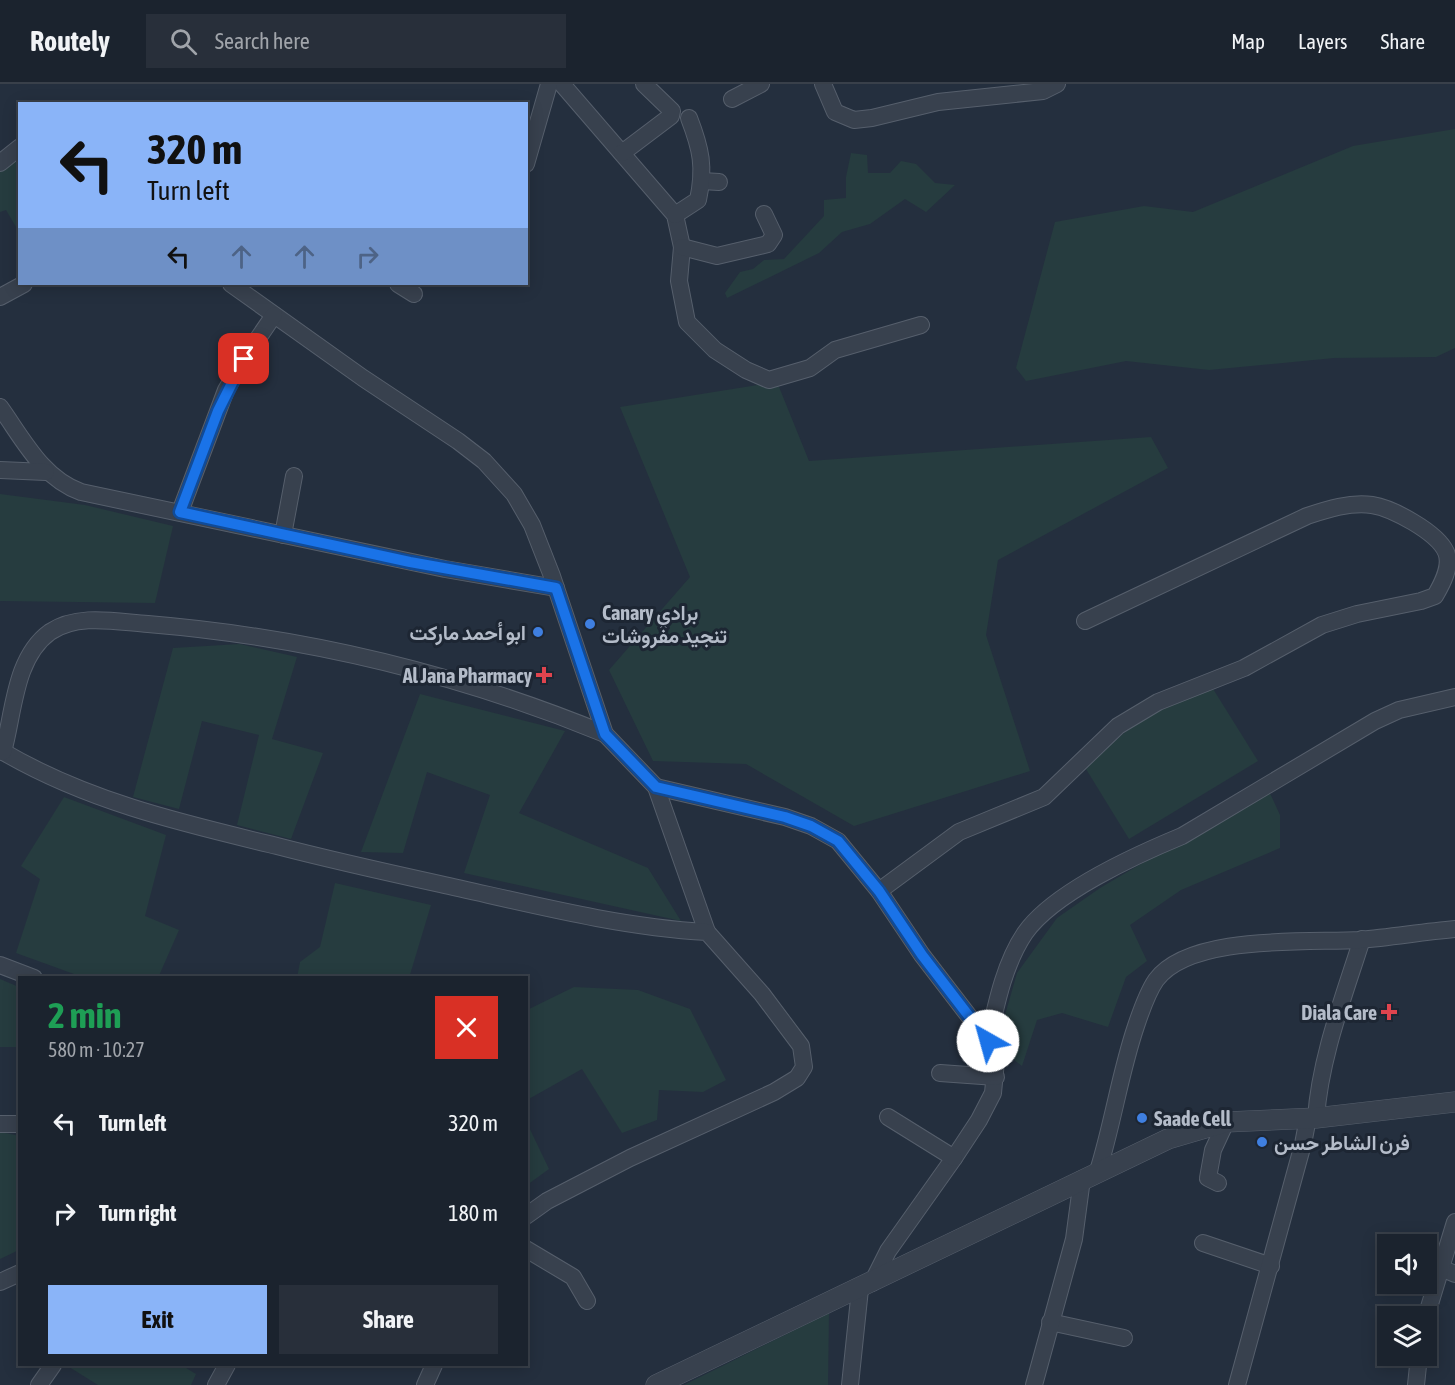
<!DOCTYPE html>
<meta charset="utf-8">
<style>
body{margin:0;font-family:"Asap Condensed",Vazirmatn,sans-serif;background:#282f3a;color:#f1f3f6;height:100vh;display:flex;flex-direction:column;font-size:22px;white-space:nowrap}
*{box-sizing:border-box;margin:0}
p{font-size:20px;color:#a0a4aa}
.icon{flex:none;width:33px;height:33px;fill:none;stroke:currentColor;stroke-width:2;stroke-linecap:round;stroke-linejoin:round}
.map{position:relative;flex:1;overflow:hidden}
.drawer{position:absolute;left:18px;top:892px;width:510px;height:390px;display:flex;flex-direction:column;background:#1b232e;border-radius:0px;box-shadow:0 3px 15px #0003,0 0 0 2px #39404a}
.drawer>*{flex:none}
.hud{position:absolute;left:18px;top:18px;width:510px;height:183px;border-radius:0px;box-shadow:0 3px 15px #0003,0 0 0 2px #39404a;background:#8ab4f8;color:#111;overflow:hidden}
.tools{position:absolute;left:1377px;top:1150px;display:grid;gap:12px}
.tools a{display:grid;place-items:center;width:60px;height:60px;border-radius:0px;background:#1b232e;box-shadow:0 3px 15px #0003,0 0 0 2px #39404a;font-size:30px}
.pin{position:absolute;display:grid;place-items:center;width:51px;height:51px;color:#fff;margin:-26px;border-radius:12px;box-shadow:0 3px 9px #0006}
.me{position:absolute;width:66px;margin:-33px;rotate:322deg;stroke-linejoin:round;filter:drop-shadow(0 0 4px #0008)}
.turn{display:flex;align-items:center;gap:21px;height:126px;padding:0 30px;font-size:27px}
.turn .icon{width:78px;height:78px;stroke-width:2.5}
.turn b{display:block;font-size:42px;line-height:51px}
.lanes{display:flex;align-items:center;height:57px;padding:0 30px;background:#0003;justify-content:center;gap:30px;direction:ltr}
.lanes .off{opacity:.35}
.round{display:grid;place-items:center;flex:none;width:63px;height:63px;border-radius:0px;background:#282f3a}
.overview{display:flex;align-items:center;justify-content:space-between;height:102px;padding:0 30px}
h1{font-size:36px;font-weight:700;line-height:45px;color:#1e9e55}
.primary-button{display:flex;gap:12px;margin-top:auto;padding:12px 30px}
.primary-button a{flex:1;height:69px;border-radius:0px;background:#8ab4f8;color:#111;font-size:24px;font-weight:700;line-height:69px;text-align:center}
.primary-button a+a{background:#282f3a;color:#f1f3f6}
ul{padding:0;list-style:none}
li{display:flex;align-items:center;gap:18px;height:90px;padding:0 30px}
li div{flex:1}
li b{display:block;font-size:22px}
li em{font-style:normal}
header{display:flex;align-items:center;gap:36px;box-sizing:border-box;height:84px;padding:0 30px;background:#1b232e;border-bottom:2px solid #39404a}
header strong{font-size:28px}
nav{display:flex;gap:33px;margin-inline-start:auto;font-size:21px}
.search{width:420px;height:54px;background:#282f3a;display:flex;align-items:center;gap:15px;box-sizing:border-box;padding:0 21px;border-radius:0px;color:#a0a4aa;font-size:22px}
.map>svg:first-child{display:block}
.green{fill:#263c3f}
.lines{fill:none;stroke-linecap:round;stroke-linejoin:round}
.minor-casing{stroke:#565f6c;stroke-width:18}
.tertiary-casing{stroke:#565f6c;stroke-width:21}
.minor{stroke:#38414e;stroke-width:16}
.tertiary{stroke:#38414e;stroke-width:20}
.route-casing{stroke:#114b97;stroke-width:15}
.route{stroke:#1a73e8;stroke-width:10}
.shop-dot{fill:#3f7fe0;stroke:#1d2633;stroke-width:2}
.health-dot{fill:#e0444e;stroke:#1d2633;stroke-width:2}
.labels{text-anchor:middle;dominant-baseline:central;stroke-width:6;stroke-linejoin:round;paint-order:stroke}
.poi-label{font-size:20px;font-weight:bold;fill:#b4bcc9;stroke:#1d2633;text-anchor:start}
</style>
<header>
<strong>Routely</strong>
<div class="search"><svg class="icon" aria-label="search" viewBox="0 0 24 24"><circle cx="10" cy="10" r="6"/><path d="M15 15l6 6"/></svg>Search here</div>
<nav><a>Map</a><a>Layers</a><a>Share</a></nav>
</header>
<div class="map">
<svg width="1455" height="1301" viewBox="0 0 1455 1301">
<rect width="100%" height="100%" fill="#242f3e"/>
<g class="green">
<polygon points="1455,45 1455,264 1436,273 1334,274 1209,286 1126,277 1026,297 1016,284 1055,138 1144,122 1193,128 1353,62"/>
<polygon points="851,69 867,71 868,89 890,89 901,77 916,80 935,99 955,101 926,128 905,115 870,140 842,148 819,169 727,214 725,209 740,188 753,185 764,176 784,175 824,132 824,116 846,114 846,93"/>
<polygon points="19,73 19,148 6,126 0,128 0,85"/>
<polygon points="777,298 809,377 1151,353 1168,384 998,476 986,551 1030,687 854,742 746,680 653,677 609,586 690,493 620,323"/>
<polygon points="0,410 85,421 173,442 155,519 0,517"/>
<polygon points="240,560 297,573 272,655 323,669 291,755 237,741 259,651 202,637 179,725 133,713 173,564"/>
<path d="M1210,600L1258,677L1129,755L1086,685C1125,643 1158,622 1210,600Z"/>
<polygon points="420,610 565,647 519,729 648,784 681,837 464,789 490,711 427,688 403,769 361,768"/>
<polygon points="1268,705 1280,731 1280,764 1181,806 1130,841 1147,877 1126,893 1108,943 1062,929 1037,936 1022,982 1009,972 1001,945 1017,889 1057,834 1100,804"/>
<polygon points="64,713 166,751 145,832 179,846 158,894 85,894 16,869 40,795 21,782"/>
<polygon points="335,799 431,821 409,894 297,894 300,878 320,863"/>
<polygon points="0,895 19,903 19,963 0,963"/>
<polygon points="574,903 638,906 690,925 726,996 703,1008 659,1006 657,1036 622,1049 582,985 527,1016 527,926"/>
<polygon points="526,1037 549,1085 527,1101 526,1101"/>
<polygon points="0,1048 20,1052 19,1166 0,1175"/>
<polygon points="829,1229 828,1301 684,1301"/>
<polygon points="66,1281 181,1281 196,1290 191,1301 98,1301"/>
</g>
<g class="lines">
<g class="minor-casing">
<g id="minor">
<polyline points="562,0 675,131 682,163 679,197 687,238 715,266 746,286 769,296 810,284 835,266 921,241"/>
<polyline points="823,0 835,28 854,36 872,34 938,18 1043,7 1057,0"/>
<polyline points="732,15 761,0"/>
<polyline points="622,69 671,32 672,27 644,0"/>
<polyline points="0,79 20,63"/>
<polyline points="526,80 549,0"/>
<polyline points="702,97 719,98"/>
<path d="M675,131L698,116C705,83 701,65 689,34"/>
<polyline points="682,163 717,172 768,160 774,151 764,130"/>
<polyline points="231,200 363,294 458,357 484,377 514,410 532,441 552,492 605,650 656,703 707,848"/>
<polyline points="398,200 414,210"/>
<polyline points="0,213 24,200"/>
<path d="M0,323C23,355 42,394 81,408L445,485L556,504"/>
<polyline points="0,386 46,388"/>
<polyline points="180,428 226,306 244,275 274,231"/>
<polyline points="283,451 294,392"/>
<path d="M0,666C86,717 181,739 277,762C331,776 385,788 440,800C527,819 617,843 707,848L762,910L801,962L804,983L797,994L774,1008L630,1074L547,1117L526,1132"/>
<path d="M3,668C14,629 14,574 50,548C78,529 117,538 148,540C305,553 459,590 605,650"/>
<polyline points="656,703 785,733 811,742 838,757 879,807 922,871 988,957 996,977 993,1009 979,1036 954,1074 888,1167 872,1199"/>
<path d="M879,807L959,748L1044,713L1118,642L1158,618L1244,584L1322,541L1357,530L1421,517L1435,512C1442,500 1452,482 1446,468C1437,448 1392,424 1372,421C1350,418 1328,425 1307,432L1085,537"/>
<polyline points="0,881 34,894"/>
<path d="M988,957C996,921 1004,880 1025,849C1053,809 1136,771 1182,752L1375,637L1399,626L1455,613"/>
<polyline points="940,989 996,993"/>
<polyline points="888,1033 954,1074"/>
<path d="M1316,1034C1320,974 1344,912 1362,855"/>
<polyline points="0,1040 20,1040"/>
<path d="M1098,1087C1113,1039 1120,989 1136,942C1141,927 1147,909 1156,896C1190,850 1307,859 1360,856C1392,853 1423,848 1455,845"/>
<polyline points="1218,1099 1208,1094 1213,1066 1226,1038"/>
<polyline points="1203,1159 1271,1182"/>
<polyline points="526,1165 573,1193 587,1217"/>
<polyline points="1441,1184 1455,1190"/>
<polyline points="0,1198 20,1189"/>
<polyline points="1426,1233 1455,1138"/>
<polyline points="1050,1238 1124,1254"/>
<polyline points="39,1301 53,1281"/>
<polyline points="216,1301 227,1281"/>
<polyline points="425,1301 434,1281"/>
<polyline points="850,1301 860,1205"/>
<polyline points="1034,1301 1074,1155 1082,1095"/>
<polyline points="1237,1301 1303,1060 1308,1034"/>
<polyline points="1416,1301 1419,1272"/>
</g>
</g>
<g class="tertiary-casing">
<polyline id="tertiary" points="656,1301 1168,1055 1226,1038 1316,1034 1455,1018"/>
</g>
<use href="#minor" class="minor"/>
<use href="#tertiary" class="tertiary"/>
</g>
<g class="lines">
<g class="route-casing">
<polyline id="route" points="244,275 218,327 180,428 410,478 556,504 605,650 656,703 785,733 811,742 838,757 879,807 922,871 988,957"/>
</g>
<use href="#route" class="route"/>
</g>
<g class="shop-dot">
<circle cx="590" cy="540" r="6"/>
<circle cx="538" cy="548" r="6"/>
<circle cx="1142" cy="1034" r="6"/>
<circle cx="1262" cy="1058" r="6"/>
</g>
<g class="health-dot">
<path d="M541 582h6v6h6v6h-6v6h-6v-6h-6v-6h6z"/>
<path d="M1386 919h6v6h6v6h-6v6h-6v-6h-6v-6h6z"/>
</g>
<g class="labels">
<g class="poi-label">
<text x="602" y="528">Canary برادي<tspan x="602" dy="23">تنجيد مفروشات</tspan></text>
<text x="526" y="548" text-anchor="end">ابو أحمد ماركت</text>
<text x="532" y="591" text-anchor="end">Al Jana Pharmacy</text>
<text x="1377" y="928" text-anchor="end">Diala Care</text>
<text x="1154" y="1034">Saade Cell</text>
<text x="1274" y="1058">فرن الشاطر حسن</text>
</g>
</g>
</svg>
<div class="tools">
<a><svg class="icon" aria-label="sound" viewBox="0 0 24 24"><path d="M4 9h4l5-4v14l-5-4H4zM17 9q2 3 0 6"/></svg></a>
<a><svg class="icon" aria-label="layers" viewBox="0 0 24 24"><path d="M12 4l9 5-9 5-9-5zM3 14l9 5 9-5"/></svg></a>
</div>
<div class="pin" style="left:244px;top:275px;background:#d93025"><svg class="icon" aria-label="arrive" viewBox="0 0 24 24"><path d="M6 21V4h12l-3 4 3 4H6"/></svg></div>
<svg class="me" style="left:988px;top:957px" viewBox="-20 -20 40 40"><circle r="19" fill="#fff"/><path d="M0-13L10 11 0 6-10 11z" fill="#1a73e8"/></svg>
<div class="hud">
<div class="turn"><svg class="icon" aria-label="left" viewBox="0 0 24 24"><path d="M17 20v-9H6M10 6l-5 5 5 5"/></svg><div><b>320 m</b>Turn left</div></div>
<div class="lanes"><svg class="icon" aria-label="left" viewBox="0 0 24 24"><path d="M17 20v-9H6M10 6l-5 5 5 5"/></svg><svg class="icon off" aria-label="ahead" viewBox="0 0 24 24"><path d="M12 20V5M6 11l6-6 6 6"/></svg><svg class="icon off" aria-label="ahead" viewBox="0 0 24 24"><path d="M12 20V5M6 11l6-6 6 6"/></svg><svg class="icon off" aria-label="right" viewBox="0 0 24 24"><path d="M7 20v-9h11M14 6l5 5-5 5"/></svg></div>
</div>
<section class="drawer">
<div class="overview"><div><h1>2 min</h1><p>580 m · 10:27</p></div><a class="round" style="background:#d93025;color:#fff"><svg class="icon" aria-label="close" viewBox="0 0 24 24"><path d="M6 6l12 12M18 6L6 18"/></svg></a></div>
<ul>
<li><svg class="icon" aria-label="left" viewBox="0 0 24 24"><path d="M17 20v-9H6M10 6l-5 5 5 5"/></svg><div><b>Turn left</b></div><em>320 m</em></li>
<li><svg class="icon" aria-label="right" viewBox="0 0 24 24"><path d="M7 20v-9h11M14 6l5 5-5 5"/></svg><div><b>Turn right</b></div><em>180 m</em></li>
</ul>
<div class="primary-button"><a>Exit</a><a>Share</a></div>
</section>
</div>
